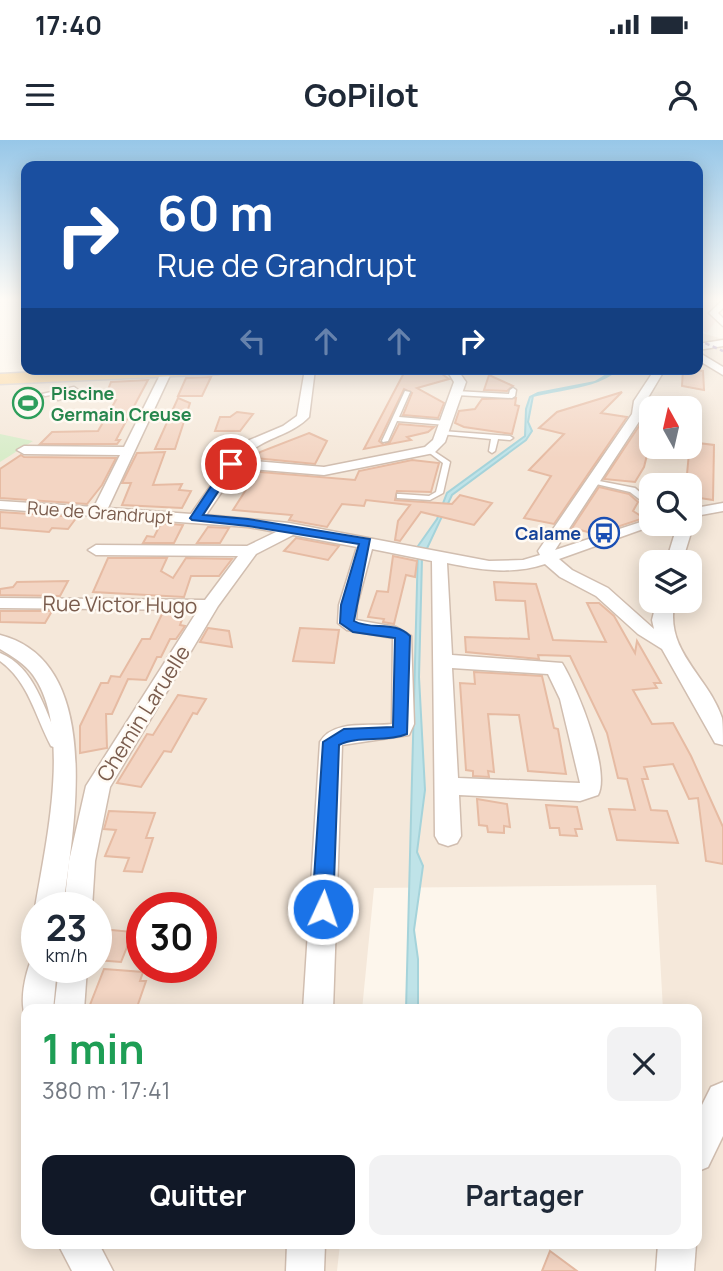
<!DOCTYPE html>
<html lang="fr">
<meta charset="utf-8">
<style>
body{margin:0;font-family:Manrope,sans-serif;background:#f2f2f3;color:#1f2937;height:100vh;display:flex;flex-direction:column;font-size:26px;white-space:nowrap}
*{box-sizing:border-box;margin:0}
p{font-size:23px;color:#747a83}
.icon{flex:none;width:38px;height:38px;fill:none;stroke:currentColor;stroke-width:2;stroke-linecap:round;stroke-linejoin:round}
.map{position:relative;flex:1;overflow:hidden}
.details{position:absolute;left:21px;top:864px;width:681px;height:245px;display:flex;flex-direction:column;background:#fff;border-radius:14px;box-shadow:0 4px 18px #0003}
.details>*{flex:none}
.guide{position:absolute;left:21px;top:21px;width:682px;height:214px;border-radius:14px;box-shadow:0 4px 18px #0003;background:#1a4fa0;color:#fff;overflow:hidden}
.needle{width:46px;rotate:352deg}
.tools{position:absolute;left:639px;top:256px;display:grid;gap:14px}
.tools a{display:grid;place-items:center;width:63px;height:63px;border-radius:14px;background:#fff;box-shadow:0 4px 18px #0003;font-size:35px}
.speed{position:absolute;left:21px;top:752px;display:flex;gap:14px;font-size:35px;font-weight:700;text-align:center}
.speed>*{display:grid;place-content:center;width:91px;height:91px;border-radius:50%;background:#fff;box-shadow:0 4px 18px #0003;line-height:1}
.speed small{font-size:18px;font-weight:400}
.speed .limit{border:10px solid #d22;background:#fff;color:#111}
.pin{position:absolute;display:grid;place-items:center;width:60px;height:60px;color:#fff;margin:-30px;border:4px solid #fff;border-radius:50%;box-shadow:0 2px 7px #0007}
.me{position:absolute;width:77px;margin:-38px;rotate:3deg;stroke-linejoin:round;filter:drop-shadow(0 0 5px #0008)}
.turn{display:flex;align-items:center;gap:24px;height:147px;padding:0 21px;font-size:32px}
.turn .icon{width:91px;height:91px;stroke-width:2.5}
.turn b{display:block;font-size:49px;line-height:60px}
.lanes{display:flex;align-items:center;height:66px;padding:0 21px;background:#0003;justify-content:center;gap:35px;direction:ltr}
.lanes .off{opacity:.35}
.round{display:grid;place-items:center;flex:none;width:74px;height:74px;border-radius:14px;background:#f2f2f3}
.head{display:flex;align-items:center;justify-content:space-between;height:119px;padding:0 21px}
h1{font-size:42px;font-weight:700;line-height:52px;color:#1e9e55}
.action{display:flex;gap:14px;margin-top:auto;padding:14px 21px}
.action a{flex:1;height:80px;border-radius:14px;background:#111827;color:#fff;font-size:28px;font-weight:700;line-height:80px;text-align:center}
.action a+a{background:#f2f2f3;color:#1f2937}
.status{display:flex;justify-content:space-between;align-items:center;height:49px;padding:0 35px;background:#fff;direction:ltr}
.status svg{height:19px;fill:currentColor}
header{display:flex;justify-content:space-between;align-items:center;height:91px;padding:0 21px;background:#fff;font-size:32px;font-weight:700}
.map>svg:first-child{display:block}
.residential{fill:#f5e8da;fill-rule:evenodd}
.commercial{fill:#fde8e0}
.green{fill:#d8ecc9}
.water{fill:#bfe3e8;stroke:#a5d3da;stroke-width:2}
.building{fill:#f3d5c3;stroke:#e6bba3;stroke-width:2}
.lines{fill:none;stroke-linecap:round;stroke-linejoin:round}
.lane-casing{stroke:#d1beb0;stroke-width:3}
.street-casing{stroke:#d1beb0;stroke-width:3}
.primary-casing{stroke:#dad1cd;stroke-width:3}
.lane{fill:#fff;fill-rule:evenodd}
.street{fill:#fff;fill-rule:evenodd}
.primary{fill:#fbd9a5;fill-rule:evenodd}
.rail{stroke:#b9a8c9;stroke-width:2.5;stroke-dasharray:4.5 3.5;stroke-linecap:butt}
.route{fill:#1a73e8;stroke:#114b97;stroke-width:2}
.labels{text-anchor:middle;dominant-baseline:central;stroke-width:5;stroke-linejoin:round;paint-order:stroke}
.far-leisure-label{font-size:18px;font-weight:bold;fill:#27864d;stroke:#fffaf3;text-anchor:start}
.far-street-label{font-size:18px;fill:#7a5c4d;stroke:#fffaf3}
.far-transit-label{font-size:18px;font-weight:bold;fill:#164399;stroke:#fffaf3;text-anchor:end}
.street-label{font-size:21px;fill:#7a5c4d;stroke:#fffaf3}
</style>
<div class="status"><b>17:40</b><svg viewBox="0 0 49 12"><path d="M0 12V9h3v3zM5 12V6h3v6zM10 12V3h3v9zM15 12V0h3v12zM26 1h20v11H26zM47 4h2v5h-2z"/></svg></div>
<header><svg class="icon" aria-label="menu" viewBox="0 0 24 24"><path d="M4 6h16M4 12h16M4 18h16"/></svg>GoPilot<svg class="icon" aria-label="person" viewBox="0 0 24 24"><circle cx="12" cy="8" r="4"/><path d="M4 21q1-7 8-7t8 7"/></svg></header>
<div class="map">
<svg width="723" height="1131" viewBox="0 0 723 1131">
<rect width="100%" height="100%" fill="#fdf6ec"/>
<path class="residential" d="M698,192L723,199V1131H676L675,1104H696V870H663L656,745L374,748L362,870H26V1104H340L337,1131H0V235L80,233L85,229H698ZM651,268H690V306H651ZM651,345H690V383H651ZM651,422H690V460H651ZM37,768H96V828H37ZM142,768H201V828H142Z"/>
<polygon class="commercial" points="698,159 723,159 723,172 707,193 698,189"/>
<polygon class="green" points="0,294 33,301 0,322"/>
<path class="water" d="M616,229H619C594,249 562,248 533,256L528,282L532,291L526,300L452,355L422,419L419,537L425,650L417,712L423,726L414,790L418,819V870H406L418,406L437,379L447,353L525,296L526,269L530,257L538,253L595,242Z"/>
<g class="building">
<polygon points="406,229 435,229 449,239 417,248 444,263 438,278 403,275 412,253 404,249 379,301 384,305 390,302 399,284 434,287 428,292 407,297 411,300 364,309"/>
<polygon points="683,229 703,231 704,250 682,246"/>
<polygon points="489,235 513,246 507,251 484,250"/>
<polygon points="211,237 202,256 178,256 186,238"/>
<polygon points="148,240 116,300 120,300 117,304 40,304 52,292 98,291 116,260 104,260 111,242"/>
<polygon points="622,252 601,273 627,277 554,384 524,378 551,336 529,330 564,294 539,288 557,272"/>
<polygon points="178,258 190,263 175,309 155,309"/>
<polygon points="516,258 515,265 519,266 512,294 464,287 455,283 459,271 475,269 482,259"/>
<polygon points="237,272 253,274 240,291 215,291 220,277 230,277"/>
<polygon points="643,280 651,281 651,284 643,298 651,299 644,327 635,342 604,339"/>
<polygon points="309,293 327,301 315,324 255,318 260,312"/>
<polygon points="690,302 714,305 713,360 693,357 693,350 686,345"/>
<polygon points="165,312 153,345 182,344 179,350 191,351 182,368 122,365 131,343 122,343 137,313"/>
<polygon points="21,315 24,317 116,318 102,345 87,364 0,358 0,329"/>
<polygon points="412,320 439,323 431,352 397,351 395,360 452,364 460,355 492,363 474,385 421,372 400,401 395,400 398,381 410,365 366,360 364,366 342,364 327,387 289,380 292,375 233,370 249,345 238,344 247,331 355,340 359,331"/>
<polygon points="599,347 629,354 638,362 633,371 644,378 596,394 572,388"/>
<polygon points="0,372 77,377 68,389 52,388 49,392 0,388"/>
<polygon points="161,383 183,385 174,403 143,403 147,396 154,397"/>
<polygon points="208,387 229,388 220,403 197,403"/>
<polygon points="296,398 339,406 328,420 284,411"/>
<polygon points="393,416 417,421 415,437 406,435 394,484 383,482 384,479 368,477 377,451 388,452"/>
<polygon points="108,418 167,418 161,431 173,438 186,418 232,419 219,436 191,436 184,457 93,452"/>
<polygon points="68,441 60,456 0,455 0,449 13,447 17,442"/>
<polygon points="494,442 536,444 553,500 606,502 587,463 599,463 614,476 635,513 637,501 661,543 654,543 657,548 633,550 652,584 673,583 691,616 723,687 723,724 706,721 698,658 689,659 673,624 644,627 648,639 642,639 651,670 667,671 678,703 617,700 609,669 635,670 627,639 618,638 607,593 570,516 538,515 539,519 466,512 465,497 529,499 525,461 496,460"/>
<polygon points="0,471 52,471 45,483 0,482"/>
<polygon points="163,472 179,472 177,477 183,477 180,485 185,486 176,499 170,499 161,517 157,517 146,540 128,539 112,574 106,574 107,608 80,613 80,586 101,543 108,543 111,536 120,537 142,499 150,499"/>
<polygon points="208,488 229,491 232,507 200,502"/>
<polygon points="300,488 339,490 334,523 293,521"/>
<polygon points="474,532 542,536 554,588 558,589 566,634 528,631 519,575 488,574 494,632 488,631 489,637 473,636 473,631 466,630 460,543 475,544"/>
<polygon points="178,555 206,559 197,574 193,573 171,612 164,611 141,647 117,643 147,594 153,595"/>
<polygon points="477,659 507,664 510,687 504,686 504,693 488,692 487,686 479,685"/>
<polygon points="546,665 577,667 582,689 575,689 577,696 560,695 559,688 550,688"/>
<polygon points="109,671 155,673 146,698 153,698 142,732 124,731 129,718 105,716 116,690 104,689"/>
<polygon points="101,789 133,792 121,822 96,820 96,801"/>
<polygon points="104,829 143,832 140,841 146,841 136,870 88,870"/>
<polygon points="550,1111 577,1131 542,1131"/>
</g>
<g class="lines">
<g class="lane-casing">
<g id="lane">
<polygon points="74,247 81,252 81,254 58,260 55,258 56,257 75,252 73,251 45,256 42,254"/>
<polygon points="513,248 516,250 515,256 512,258 456,255 453,253 456,251 509,254 510,250"/>
<polygon points="405,251 410,252 399,277 446,281 449,283 446,285 397,281 388,301 383,302 382,301"/>
<polygon points="442,291 510,296 513,298 510,300 498,299 495,311 492,313 489,311 491,299 440,294 440,292"/>
<polygon points="429,308 450,322 443,353 430,360 397,358 397,354 400,354 429,356 436,352 443,323 427,311 427,309"/>
<polygon points="594,340 635,348 651,362 651,368 630,352 592,343 592,341"/>
<path d="M0,513C35,527 44,570 59,600L67,606L65,609L61,610L51,606C35,576 29,542 0,521Z"/>
</g>
</g>
<g class="street-casing">
<g id="street">
<polygon points="723,160 723,168 718,173 723,178 723,186 709,173"/>
<polygon points="723,200 723,206 698,210 698,204"/>
<polygon points="698,212 723,227 723,235 698,220"/>
<path d="M163,229L172,231L108,368L191,374L240,304L283,286L297,276L305,229H315L309,277C290,297 258,298 243,320L324,327L425,307L433,300L454,242L446,229H457L466,242L445,302L434,313L324,335L238,328L206,375L289,383L489,421L523,420L540,415L538,411L632,274L634,261L655,229H665L646,261L644,274L555,410L647,380L660,383L559,419L572,430L608,448L654,489L652,480L657,460H675C663,511 708,535 722,578C723,585 723,597 723,605L715,603L662,509L638,494L596,456L560,437L545,424C512,435 481,430 447,423L452,515L562,523C577,547 611,631 598,655L580,661L459,655L461,696L457,703L448,706L439,703L435,696L432,421L372,409L357,465L356,480L396,487L411,496L414,584L409,595L342,605L333,870H303L320,602C333,579 370,587 392,584L393,498L347,490L338,483L339,465L357,407L293,395L256,414L218,466L110,647L95,721L92,768H64L69,721L86,646L198,470L0,468V458L205,460L238,416L96,415L88,410L96,405L247,406L276,392L248,387L0,369V361L94,367L120,315L24,314L17,310L24,306L124,307ZM452,528L548,534L560,559L580,643L458,638Z"/>
<polygon points="723,363 723,371 690,377 690,369"/>
<polygon points="690,379 694,383 682,422 666,422 678,383 690,383"/>
<path d="M0,495C106,522 73,690 63,768H37V771L35,768C45,706 73,590 33,535C25,524 12,516 0,509Z"/>
<path d="M37,816V828H57L53,870H26V878C19,862 25,834 32,818Z"/>
<polygon points="59,828 87,828 84,870 54,870"/>
<polygon points="723,942 723,996 708,1027 696,1032 696,977 711,947"/>
<polygon points="58,1104 99,1104 113,1131 72,1131"/>
<polygon points="287,1104 325,1104 324,1131 286,1131"/>
<polygon points="658,1104 696,1104 694,1131 656,1131"/>
</g>
</g>
<g class="primary-casing">
<polygon id="primary" points="101,229 227,229 219,234 0,244 0,234"/>
</g>
<use href="#lane" class="lane"/>
<use href="#street" class="street"/>
<use href="#primary" class="primary"/>
<polyline class="rail" points="698,200 723,211"/>
</g>
<linearGradient id="sky" x2="0" y2="1"><stop stop-color="#97c7e8"/><stop offset="0.5" stop-color="#fefbf6"/><stop offset="1" stop-color="#fefbf6" stop-opacity="0"/></linearGradient>
<rect width="723" height="318" fill="url(#sky)"/>
<path class="route" d="M228,321L236,324L203,375L248,379L370,399L354,481C372,491 394,480 410,496L407,594C385,603 359,595 339,605L333,769L330,775L323,778L315,775L312,769L323,602L344,589L393,587L395,498L353,492L340,483L341,465L359,404L248,386L192,380L190,378Z"/>
<defs>
<g id="stadium-ring" transform="scale(1.575)"><circle r="9.5" fill="#fffaf3" stroke="#2e9e5b" stroke-width="1.5"/><path d="M0-5a6.5 5 0 1 0 0 10a6.5 5 0 1 0 0-10ZM-3.5-1.8h7v3.6h-7Z" fill="#2e9e5b"/></g>
<g id="bus-ring" transform="scale(1.575)"><circle r="9.5" fill="#fffaf3" stroke="#1a4fb4" stroke-width="1.5"/><path d="M-5-6H5V4H4V6H2V4H-2V6H-4V4H-5ZM-3.5-4V0h7V-4ZM-3.5 1.2v1.5H-2V1.2ZM2 1.2v1.5H3.5V1.2Z" fill="#1a4fb4"/></g>
</defs>
<g fill-rule="evenodd">
<use href="#stadium-ring" x="28" y="263"/>
<use href="#bus-ring" x="604" y="393"/>
</g>
<g class="labels">
<g class="far-leisure-label">
<text x="51" y="253">Piscine<tspan x="51" dy="21">Germain Creuse</tspan></text>
</g>
<g class="far-street-label">
<text transform="translate(100 372) rotate(4)">Rue de Grandrupt</text>
</g>
<g class="far-transit-label">
<text x="581" y="393">Calame</text>
</g>
<g class="street-label">
<text transform="translate(120 464) rotate(1)">Rue Victor Hugo</text>
<text transform="translate(143 573) rotate(-58)">Chemin Laruelle</text>
</g>
</g>
</svg>
<div class="tools">
<a><svg class="needle" viewBox="-14 -14 28 28"><path d="M0-13l5 13h-10z" fill="#e53935"/><path d="M0 13l5-13h-10z" fill="#747a83"/></svg></a>
<a><svg class="icon" aria-label="search" viewBox="0 0 24 24"><circle cx="10" cy="10" r="6"/><path d="M15 15l6 6"/></svg></a>
<a><svg class="icon" aria-label="layers" viewBox="0 0 24 24"><path d="M12 4l9 5-9 5-9-5zM3 14l9 5 9-5"/></svg></a>
</div>
<div class="speed"><div>23<small>km/h</small></div><div class="limit">30</div></div>
<div class="pin" style="left:231px;top:324px;background:#d93025"><svg class="icon" aria-label="arrive" viewBox="0 0 24 24"><path d="M6 21V4h12l-3 4 3 4H6"/></svg></div>
<svg class="me" style="left:323px;top:769px" viewBox="-20 -20 40 40"><circle r="17" fill="#1a73e8" stroke="#fff" stroke-width="3"/><path d="M0-11L8 9 0 5-8 9z" fill="#fff"/></svg>
<div class="guide">
<div class="turn"><svg class="icon" aria-label="right" viewBox="0 0 24 24"><path d="M7 20v-9h11M14 6l5 5-5 5"/></svg><div><b>60 m</b>Rue de Grandrupt</div></div>
<div class="lanes"><svg class="icon off" aria-label="left" viewBox="0 0 24 24"><path d="M17 20v-9H6M10 6l-5 5 5 5"/></svg><svg class="icon off" aria-label="ahead" viewBox="0 0 24 24"><path d="M12 20V5M6 11l6-6 6 6"/></svg><svg class="icon off" aria-label="ahead" viewBox="0 0 24 24"><path d="M12 20V5M6 11l6-6 6 6"/></svg><svg class="icon" aria-label="right" viewBox="0 0 24 24"><path d="M7 20v-9h11M14 6l5 5-5 5"/></svg></div>
</div>
<section class="details">
<div class="head"><div><h1>1 min</h1><p>380 m · 17:41</p></div><a class="round"><svg class="icon" aria-label="close" viewBox="0 0 24 24"><path d="M6 6l12 12M18 6L6 18"/></svg></a></div>
<div class="action"><a>Quitter</a><a>Partager</a></div>
</section>
</div>
